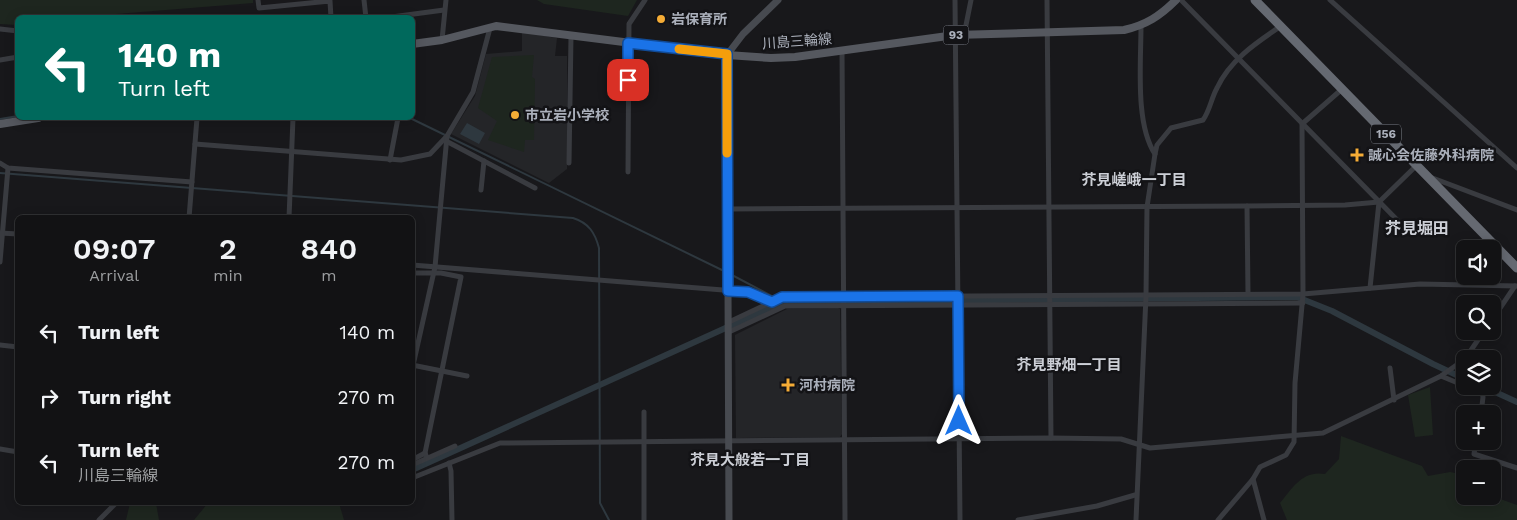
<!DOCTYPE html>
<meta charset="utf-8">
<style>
body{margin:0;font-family:"Work Sans","Noto Sans JP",sans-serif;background:#1f2022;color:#f1f3f6;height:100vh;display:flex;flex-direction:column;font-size:19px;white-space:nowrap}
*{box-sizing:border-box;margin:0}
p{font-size:16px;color:#9c9ea0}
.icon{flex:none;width:28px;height:28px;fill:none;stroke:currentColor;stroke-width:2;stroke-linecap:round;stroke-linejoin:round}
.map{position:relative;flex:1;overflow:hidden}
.panel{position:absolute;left:15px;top:215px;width:400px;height:290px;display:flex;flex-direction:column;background:#121214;border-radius:8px;box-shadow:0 2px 12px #0003,0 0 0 1px #313234}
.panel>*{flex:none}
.guide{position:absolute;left:15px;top:15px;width:400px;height:105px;border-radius:8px;box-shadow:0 2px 12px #0003,0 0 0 1px #313234;background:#00695c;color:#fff;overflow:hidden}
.fabs{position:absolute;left:1456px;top:240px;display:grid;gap:10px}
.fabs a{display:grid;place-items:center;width:45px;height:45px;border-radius:8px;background:#121214;box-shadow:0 2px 12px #0003,0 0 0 1px #313234;font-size:25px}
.pin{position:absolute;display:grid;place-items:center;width:42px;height:42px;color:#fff;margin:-21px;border-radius:10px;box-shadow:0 2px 8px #0006}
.me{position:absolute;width:55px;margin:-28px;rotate:0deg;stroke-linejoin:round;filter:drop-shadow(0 0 4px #0008)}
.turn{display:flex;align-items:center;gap:18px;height:105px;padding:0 20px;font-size:22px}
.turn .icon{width:65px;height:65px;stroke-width:2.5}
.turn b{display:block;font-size:35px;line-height:42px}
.eta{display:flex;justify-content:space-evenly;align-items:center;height:85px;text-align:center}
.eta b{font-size:30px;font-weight:600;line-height:35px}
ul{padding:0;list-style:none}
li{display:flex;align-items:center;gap:15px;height:65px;padding:0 20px}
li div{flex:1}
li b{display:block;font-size:19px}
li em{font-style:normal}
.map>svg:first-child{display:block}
.built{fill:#242528}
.green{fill:#1e261f}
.water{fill:#2e383f}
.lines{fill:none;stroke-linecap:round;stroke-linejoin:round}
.stream{stroke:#2e383f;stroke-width:2}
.canal{stroke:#2e383f;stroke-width:6}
.street{stroke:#393b40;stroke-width:5}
.secondary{stroke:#474a50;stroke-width:7}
.primary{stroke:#55585f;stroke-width:8}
.highway{stroke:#656971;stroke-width:9}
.route-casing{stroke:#114b97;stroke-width:12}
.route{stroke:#1a73e8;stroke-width:9}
.slow{stroke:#f59e0b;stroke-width:9}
.poi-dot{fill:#f5ac36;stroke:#131316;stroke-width:2}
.labels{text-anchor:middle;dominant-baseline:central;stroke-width:5;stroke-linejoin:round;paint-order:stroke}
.shield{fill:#131316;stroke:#7d818a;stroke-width:1}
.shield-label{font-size:12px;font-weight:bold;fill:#abb0bb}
.poi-label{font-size:14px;font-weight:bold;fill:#abb0bb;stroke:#131316;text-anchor:start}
.street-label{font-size:14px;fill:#abb0bb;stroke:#131316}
.neighbourhood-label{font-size:15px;font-weight:bold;fill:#cccfd6;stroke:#131316}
.quarter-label{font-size:16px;font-weight:bold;fill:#cccfd6;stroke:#131316}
</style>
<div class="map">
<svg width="1517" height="520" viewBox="0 0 1517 520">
<rect width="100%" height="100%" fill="#18181b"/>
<g class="built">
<polygon points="522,32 557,38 555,56 567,56 567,169 549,183 451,134 475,96 486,54 522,51"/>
<polygon points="838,308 840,309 842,434 840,437 736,438 735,335 787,309"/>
</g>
<g class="green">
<polygon points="0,0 253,0 253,3 79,17 18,18 17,25 0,24"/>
<polygon points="537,0 637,0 628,16 544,4"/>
<polygon points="534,55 532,77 535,79 534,140 525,140 524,152 488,140 497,121 478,108 492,57"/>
<polygon points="1430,387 1433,435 1415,437 1408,395"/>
<path d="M1341,436L1422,466L1428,476L1450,472L1465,475V496H1492L1517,505V520H1287L1280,503C1293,487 1303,470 1325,474L1339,459Z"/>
<polygon points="130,503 156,503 159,520 126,520"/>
<polygon points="208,503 339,503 344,520 194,520"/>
</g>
<polygon class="water" points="467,123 485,133 479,144 460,134"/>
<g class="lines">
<g class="stream">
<polyline points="410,118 726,272"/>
<polyline points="0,119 18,116"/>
<path d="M0,173L573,218C589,223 595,233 599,248L600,503L609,520"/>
<polyline points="730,274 783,302"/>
</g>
<g class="canal">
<polyline points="1482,386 1517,402"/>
<polyline points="412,470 783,302 1297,297 1332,311 1433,364 1465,379"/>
</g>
<g class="street">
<polyline points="258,0 259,8 330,1 331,18"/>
<polyline points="364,0 366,18"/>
<polyline points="955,0 960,520"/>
<polyline points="1047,0 1051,438"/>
<polyline points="1181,0 1408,231"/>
<polyline points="1330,0 1517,168"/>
<polyline points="384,18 444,10"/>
<path d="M1141,26C1141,63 1135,124 1155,154"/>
<polyline points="0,29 18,31"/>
<polyline points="964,35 971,0"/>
<polyline points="442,40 446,0"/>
<polyline points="842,50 845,520"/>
<polyline points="0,60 18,57"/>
<polyline points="446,141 535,188"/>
<polyline points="195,144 401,160 430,154 447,136 473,92 490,28"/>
<polyline points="390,160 398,118"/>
<polyline points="0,163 8,168 192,182"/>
<polyline points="569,163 571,36"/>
<polyline points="628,172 629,24 645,0"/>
<polyline points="1430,177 1517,210"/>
<polyline points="481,190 484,161"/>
<polyline points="1247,206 1248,294"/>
<polyline points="728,209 1247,206 1345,205 1379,202"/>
<polyline points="189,218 197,118"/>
<polyline points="289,218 293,118"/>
<polyline points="0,233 18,234"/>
<polyline points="0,262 8,168"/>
<polyline points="412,265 748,292 772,302"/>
<polyline points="412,273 441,273 461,277 425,453 427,458"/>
<polyline points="1370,288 1379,202 1417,165"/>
<polyline points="1492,320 1515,286"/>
<polyline points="729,322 782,297 1303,294 1420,284 1517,286"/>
<polyline points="729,332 785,306 1303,303"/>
<polyline points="0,345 18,347"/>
<polyline points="1465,359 1484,331"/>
<polyline points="412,365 467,376"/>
<polyline points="1390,368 1394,400"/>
<polyline points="412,370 435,267 447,136"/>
<polyline points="1441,376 1465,386"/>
<polyline points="1466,386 1482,393 1483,397 1481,414"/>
<polyline points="644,412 644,520"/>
<polyline points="1476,441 1474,454 1517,468"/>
<polyline points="0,449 18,452"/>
<polyline points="412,460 425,453"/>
<polyline points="449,463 451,471 452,520"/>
<polyline points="412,465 455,446"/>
<polyline points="412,478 500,443 1051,438 1121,439 1150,448 1323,433 1441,376 1465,359"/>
<polyline points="1253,479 1264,520"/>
<polyline points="99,520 117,502"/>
<polyline points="1018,520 1097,506 1135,495"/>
<path d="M1136,520L1146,296L1147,207L1155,154L1157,145L1171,128L1203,120C1210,110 1211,99 1217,88C1230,60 1256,43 1281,26"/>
<polyline points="1218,520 1253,479 1260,467 1286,455 1294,442 1295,383 1303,294 1302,124 1341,90"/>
</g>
<polyline class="secondary" points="729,520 727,55 743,34 778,0"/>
<g class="primary">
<path d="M412,44L442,40L496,26L727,55L771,58L795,57L955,35L1124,30C1146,25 1160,16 1176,0"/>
<polyline points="0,124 38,118"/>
</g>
<polyline class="highway" points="1255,0 1517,268"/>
</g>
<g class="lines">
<g class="route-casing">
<polyline id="route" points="628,80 628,43 727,54 728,291 748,292 772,302 782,297 958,296 959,421"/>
</g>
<use href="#route" class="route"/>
<polyline class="slow" points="679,49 727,54 727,153"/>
</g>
<g class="poi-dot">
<circle cx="661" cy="19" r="5"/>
<circle cx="515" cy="115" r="5"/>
<path d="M1354.5 147.5h5v5h5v5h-5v5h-5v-5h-5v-5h5z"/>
<path d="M785.5 377.5h5v5h5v5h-5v5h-5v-5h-5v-5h5z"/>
</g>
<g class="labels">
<g class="shield">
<rect x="943.5" y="25.5" width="25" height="19" rx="4"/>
<rect x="1371" y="124.5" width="30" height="19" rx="4"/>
</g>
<g class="shield-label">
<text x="956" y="35">93</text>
<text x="1386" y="134">156</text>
</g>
<g class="poi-label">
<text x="671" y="19">岩保育所</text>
<text x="525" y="115">市立岩小学校</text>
<text x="1368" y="155">誠心会佐藤外科病院</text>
<text x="799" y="385">河村病院</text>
</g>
<g class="street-label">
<text transform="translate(797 41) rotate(-4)">川島三輪線</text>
</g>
<g class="neighbourhood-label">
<text x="1134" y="180">芥見嵯峨一丁目</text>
<text x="1069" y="365">芥見野畑一丁目</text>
<text x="750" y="460">芥見大般若一丁目</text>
</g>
<g class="quarter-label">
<text x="1417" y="228">芥見堀田</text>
</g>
</g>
</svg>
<div class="fabs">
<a><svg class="icon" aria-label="sound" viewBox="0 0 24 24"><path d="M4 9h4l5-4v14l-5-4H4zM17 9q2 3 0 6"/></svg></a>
<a><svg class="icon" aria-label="search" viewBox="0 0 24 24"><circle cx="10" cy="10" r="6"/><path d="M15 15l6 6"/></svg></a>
<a><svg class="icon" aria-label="layers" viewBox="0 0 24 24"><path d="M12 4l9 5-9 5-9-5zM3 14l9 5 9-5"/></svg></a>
<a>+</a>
<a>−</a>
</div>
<div class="pin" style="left:628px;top:80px;background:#d93025"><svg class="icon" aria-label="arrive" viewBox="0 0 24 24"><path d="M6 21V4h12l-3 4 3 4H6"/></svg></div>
<svg class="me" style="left:959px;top:421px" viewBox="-20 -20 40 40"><path d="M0-17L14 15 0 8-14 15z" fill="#1a73e8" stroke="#fff" stroke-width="4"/></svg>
<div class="guide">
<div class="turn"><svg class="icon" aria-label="left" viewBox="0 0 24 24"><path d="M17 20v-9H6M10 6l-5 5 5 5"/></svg><div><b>140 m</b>Turn left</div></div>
</div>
<section class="panel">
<div class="eta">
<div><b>09:07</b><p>Arrival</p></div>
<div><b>2</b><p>min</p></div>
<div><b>840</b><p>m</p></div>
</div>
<ul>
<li><svg class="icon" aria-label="left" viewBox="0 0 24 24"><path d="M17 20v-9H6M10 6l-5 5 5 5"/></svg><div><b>Turn left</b></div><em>140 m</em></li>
<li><svg class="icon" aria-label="right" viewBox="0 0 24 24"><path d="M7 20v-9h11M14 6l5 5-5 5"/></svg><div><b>Turn right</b></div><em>270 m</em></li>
<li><svg class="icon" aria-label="left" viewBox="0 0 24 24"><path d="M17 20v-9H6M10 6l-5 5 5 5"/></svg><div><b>Turn left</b><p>川島三輪線</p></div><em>270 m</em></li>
</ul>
</section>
</div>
